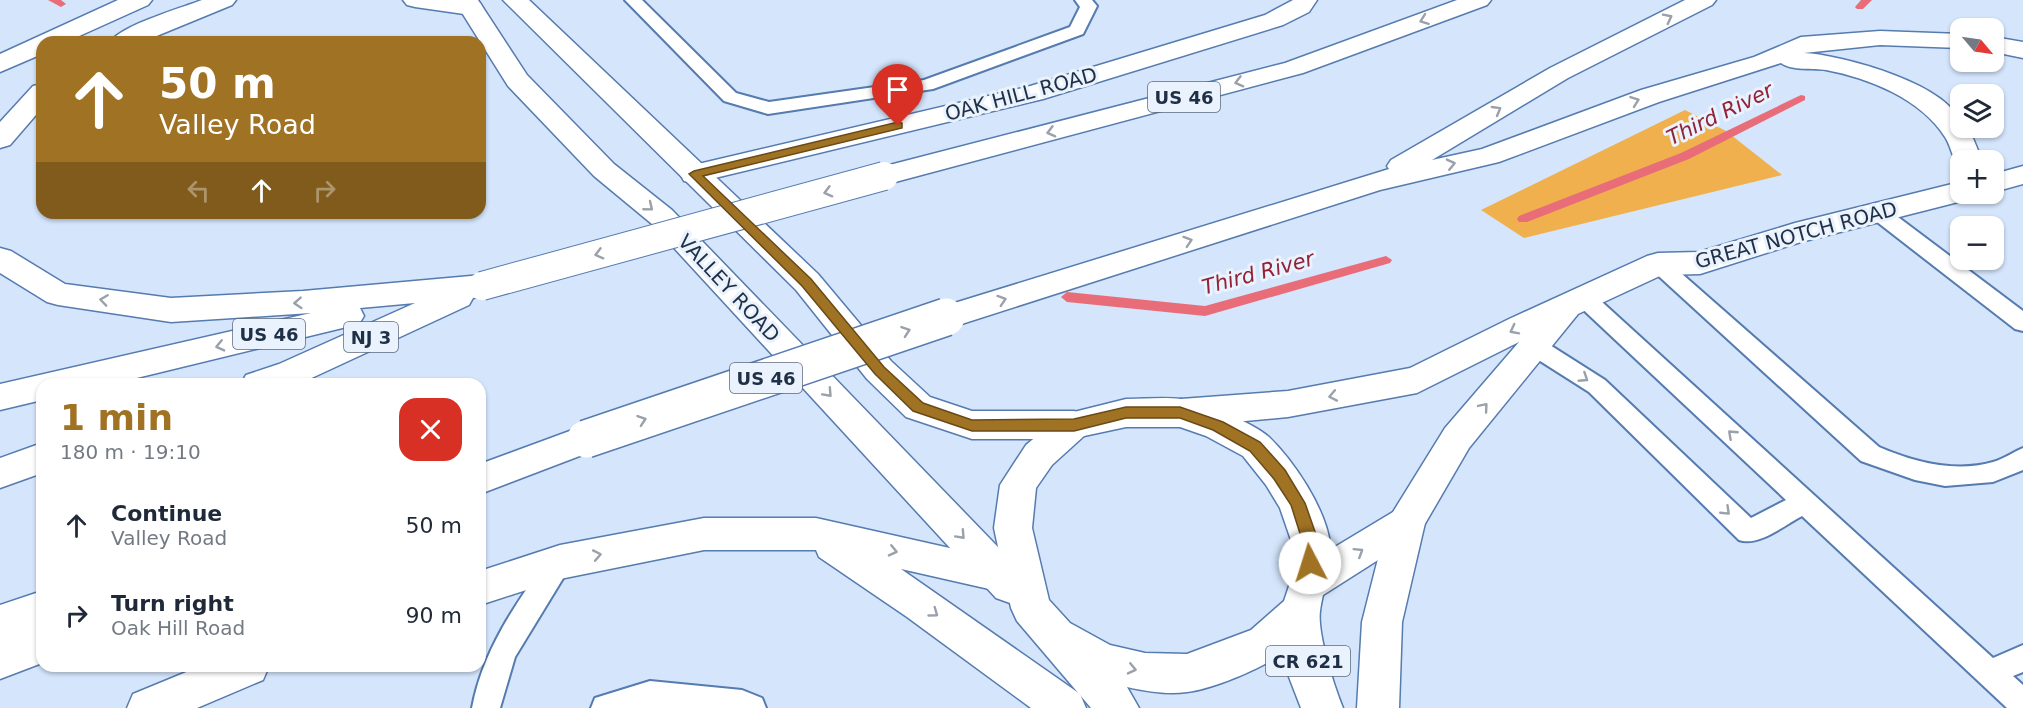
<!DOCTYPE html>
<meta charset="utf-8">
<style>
body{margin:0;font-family:"DejaVu Sans",sans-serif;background:#f6f6f7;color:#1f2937;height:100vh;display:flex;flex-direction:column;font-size:22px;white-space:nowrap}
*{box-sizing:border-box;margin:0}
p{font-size:20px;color:#747a83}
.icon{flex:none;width:33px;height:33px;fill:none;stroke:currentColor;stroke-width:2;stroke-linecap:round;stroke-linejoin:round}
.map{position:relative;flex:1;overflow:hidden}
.panel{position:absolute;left:36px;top:378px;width:450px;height:294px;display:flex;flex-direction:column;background:#fff;border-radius:18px;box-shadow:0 2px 4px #0004}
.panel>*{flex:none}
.top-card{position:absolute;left:36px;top:36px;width:450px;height:183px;border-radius:18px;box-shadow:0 2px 4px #0004;background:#a07224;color:#fff;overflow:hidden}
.needle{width:39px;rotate:119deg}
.tools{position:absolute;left:1950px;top:18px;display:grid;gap:12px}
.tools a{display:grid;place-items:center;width:54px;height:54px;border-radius:12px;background:#fff;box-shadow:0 2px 4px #0004;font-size:30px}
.pin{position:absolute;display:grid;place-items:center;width:51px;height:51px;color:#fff;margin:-62px -26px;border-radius:50% 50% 50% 0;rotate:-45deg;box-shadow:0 0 6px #0007}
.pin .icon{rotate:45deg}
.me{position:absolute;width:66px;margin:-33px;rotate:355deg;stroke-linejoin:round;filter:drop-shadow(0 0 4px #0008)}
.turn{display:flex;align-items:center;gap:21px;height:126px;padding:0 24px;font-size:27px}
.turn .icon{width:78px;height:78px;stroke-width:2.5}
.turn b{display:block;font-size:42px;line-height:51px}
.lanes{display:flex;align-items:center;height:57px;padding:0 24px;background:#0003;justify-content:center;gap:30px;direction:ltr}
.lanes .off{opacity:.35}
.round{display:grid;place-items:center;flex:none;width:63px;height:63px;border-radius:18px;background:#f6f6f7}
.headline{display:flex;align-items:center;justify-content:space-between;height:102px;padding:0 24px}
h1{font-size:36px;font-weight:600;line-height:45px;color:#a07224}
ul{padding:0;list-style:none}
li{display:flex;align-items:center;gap:18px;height:90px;padding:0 24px}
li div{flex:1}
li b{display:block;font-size:22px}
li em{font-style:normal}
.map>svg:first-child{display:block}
.green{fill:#efb04d}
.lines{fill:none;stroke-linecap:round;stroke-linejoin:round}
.stream{fill:#e96d79;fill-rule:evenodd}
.lane-casing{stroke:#557baf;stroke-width:4}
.street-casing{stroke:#557baf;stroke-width:3}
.secondary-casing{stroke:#557baf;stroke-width:3}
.primary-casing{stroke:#557baf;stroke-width:3}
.highway-casing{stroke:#557baf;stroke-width:3}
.lane{fill:#fff;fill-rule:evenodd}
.street{fill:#fff;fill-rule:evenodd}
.secondary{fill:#fff;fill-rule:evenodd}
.primary{fill:#fff;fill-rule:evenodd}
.highway{fill:#fff;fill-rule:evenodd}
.highway-bridge-far1-casing{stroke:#557baf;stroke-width:30;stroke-linecap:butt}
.highway-bridge-casing{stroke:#557baf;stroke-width:40;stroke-linecap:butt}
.highway-bridge-far1{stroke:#fff;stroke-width:28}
.highway-bridge{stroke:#fff;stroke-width:37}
.oneway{stroke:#9aa1ab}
.route{fill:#a07224;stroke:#684a17;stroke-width:1.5}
.labels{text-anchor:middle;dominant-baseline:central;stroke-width:6;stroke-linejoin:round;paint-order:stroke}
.shield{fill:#e9f2fd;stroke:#5c6a7c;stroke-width:1.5}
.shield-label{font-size:18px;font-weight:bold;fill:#1f2f45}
.street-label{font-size:20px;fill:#1f2f45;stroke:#e9f2fd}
.water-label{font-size:21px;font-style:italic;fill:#922236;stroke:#e9f2fd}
</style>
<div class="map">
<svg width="2023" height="708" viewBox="0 0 2023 708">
<rect width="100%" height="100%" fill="#d4e5fc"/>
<polygon class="green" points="1685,110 1726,131 1782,175 1524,238 1481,210"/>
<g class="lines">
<g class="stream">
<polygon points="48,0 61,0 66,4 61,7"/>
<polygon points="1861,0 1872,0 1863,9 1857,9 1855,7"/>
<polygon points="1801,95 1805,96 1805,100 1689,159 1527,222 1519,222 1517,219 1519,216 1681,153"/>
<polygon points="1386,256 1392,260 1390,263 1205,316 1067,302 1061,297 1067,292 1205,306"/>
</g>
<g class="lane-casing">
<g id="lane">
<polygon points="625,0 642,0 736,93 769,102 924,80 1070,27 1080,7 1075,0 1092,0 1097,6 1083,34 933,89 768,114 724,101"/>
<polygon points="1879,206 1886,208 2023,311 2023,331 2015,329 1872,218 1869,213 1872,208"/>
<path d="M1658,257L1665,259L1879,447C1914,462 1955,473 1993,462C2004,459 2013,452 2023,448V470L1993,482L1945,486L1915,480L1861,461L1651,269L1648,264L1651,259Z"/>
<path d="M1583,289L1591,292L1993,658L2023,645V672L2013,676L2023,685V708H2007L1802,516C1785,525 1758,547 1739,540L1589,392L1526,352L1523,346L1526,340L1534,338L1542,340L1605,380L1751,518L1786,500L1575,302L1572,297L1575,292Z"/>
<path d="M560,551L569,554L573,562L515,657L500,708H472C483,649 517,602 551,554Z"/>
<polygon points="650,681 742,690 762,698 766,708 591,708 595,698"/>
</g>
</g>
<g class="street-casing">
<polygon id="street" points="1293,0 1317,0 1309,12 1283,25 1043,99 694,183 684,181 680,174 684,167 694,165 1027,87 1265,15"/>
</g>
<g class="secondary-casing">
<g id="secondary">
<polygon points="454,0 478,0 527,75 614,164 672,210 1024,574 1029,586 1024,598 1010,603 996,598 652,224 594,176 508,86"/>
<polygon points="503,0 529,0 818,274 891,361 930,397 972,411 1074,411 1086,415 1091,425 1086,435 1074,439 972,439 906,417 867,379 796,290"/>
<polygon points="2023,166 2023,184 1994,192 1994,174"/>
<polygon points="1960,182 1960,194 1973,194 1970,199 1801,242 1700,274 1662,275 1578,314 1469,448 1419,534 1323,595 1309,600 1295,595 1290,583 1295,571 1393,512 1445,428 1519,342 1417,393 1288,417 1181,427 1169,423 1164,413 1169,403 1181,399 1288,391 1410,368 1509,319 1647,256 1658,253 1699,252 1795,223"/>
</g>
</g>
<g class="primary-casing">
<g id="primary">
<path d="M1126,399C1144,399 1164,397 1181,399C1203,403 1252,422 1269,437C1294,461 1325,508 1330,543C1333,567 1323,588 1320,611C1317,633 1334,686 1343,708H1301L1289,677L1286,650C1267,667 1212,689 1187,692C1168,695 1145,691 1127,687L1139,708H1091L1017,621L1011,608L994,528L1000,485L1026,445L1062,415ZM1126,427H1180L1206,436L1243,456L1266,485L1280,508L1292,543L1290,583L1284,601L1251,630L1187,654L1145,653L1110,645L1070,623L1049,600L1032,528L1036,488L1052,465L1084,436Z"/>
<polygon points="1406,507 1419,512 1425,523 1402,622 1399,708 1357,708 1362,622 1387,523 1393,512"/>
</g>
</g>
<g class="highway-casing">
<g id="highway">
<polygon points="118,0 152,0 148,5 66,42 42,42 42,54 0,72 0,54"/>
<path d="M202,0H236L232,5L142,42H110C122,25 181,8 202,0Z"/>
<polygon points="403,0 466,0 480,3 483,8 480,13 471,15 415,7 407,5"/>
<polygon points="1457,0 1491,0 1487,5 1303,73 884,185 874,183 870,176 874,169 1285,63"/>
<path d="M1685,0H1716L1712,5L1568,78L1432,160L1482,149L1641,90L1754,57L1801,37L1880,31L1960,34V48L1880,45L1804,53C1838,54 1960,86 1960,128H1967L1970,131L1982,160H1960V167L1958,166C1952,157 1951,146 1945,137C1921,99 1869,78 1826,70C1813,68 1792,71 1781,63L1659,102L1499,162L1380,190L946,329L935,325L930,317L935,309L1389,169L1387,166L1391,160L1550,68Z"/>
<polygon points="1994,37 2023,42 2023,58 1994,52"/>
<polygon points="42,84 42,108 10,145 0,148 0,122 33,86"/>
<polygon points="0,248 11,251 65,284 171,298 303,291 482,275 493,278 498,286 493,294 473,298 469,305 303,382 241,384 246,375 279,364 415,303 360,308 364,316 359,324 112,384 42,384 42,400 0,410 0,384 311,313 171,322 58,305 47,302 0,273"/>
<polygon points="586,425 598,429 604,439 598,449 480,494 480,464"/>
<polygon points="42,443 42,473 0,488 0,458"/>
<polygon points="704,518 816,518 1012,562 1017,574 1012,586 998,591 901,569 1080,694 1086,708 1031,708 907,617 819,557 816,550 704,550 560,579 480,605 480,571 560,545"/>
<polygon points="42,591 42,663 0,679 0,605"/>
<polygon points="201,666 269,666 263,680 197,708 127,708 133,694"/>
</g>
</g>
<use href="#lane" class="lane"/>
<use href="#street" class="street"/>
<use href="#secondary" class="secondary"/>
<use href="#primary" class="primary"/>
<use href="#highway" class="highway"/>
<g class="highway-bridge-far1-casing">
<polyline id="highway-bridge-far1" points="482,286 884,176"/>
</g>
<g class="highway-bridge-casing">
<polyline id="highway-bridge" points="586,439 946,317"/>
</g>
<use href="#highway-bridge-far1" class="highway-bridge-far1"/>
<use href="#highway-bridge" class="highway-bridge"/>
</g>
<defs><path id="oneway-chevron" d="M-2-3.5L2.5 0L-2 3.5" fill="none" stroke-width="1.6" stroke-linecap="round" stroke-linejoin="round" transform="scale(1.5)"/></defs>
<g class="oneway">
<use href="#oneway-chevron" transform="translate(1668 18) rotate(-27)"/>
<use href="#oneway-chevron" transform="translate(1424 20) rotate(160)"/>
<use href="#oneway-chevron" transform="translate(1239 82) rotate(165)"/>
<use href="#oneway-chevron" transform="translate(1635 101) rotate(-20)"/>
<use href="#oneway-chevron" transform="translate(1497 110) rotate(-30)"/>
<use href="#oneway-chevron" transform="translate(1051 132) rotate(165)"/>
<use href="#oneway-chevron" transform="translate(1451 164) rotate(-13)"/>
<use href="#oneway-chevron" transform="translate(828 192) rotate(165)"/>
<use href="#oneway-chevron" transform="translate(649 207) rotate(39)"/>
<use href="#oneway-chevron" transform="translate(1188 241) rotate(-18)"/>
<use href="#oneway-chevron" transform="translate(599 254) rotate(165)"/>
<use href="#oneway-chevron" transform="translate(104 300) rotate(-172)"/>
<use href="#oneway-chevron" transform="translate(1002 300) rotate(-18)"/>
<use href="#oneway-chevron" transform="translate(298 303) rotate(176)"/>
<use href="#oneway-chevron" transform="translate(1514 330) rotate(153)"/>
<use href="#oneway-chevron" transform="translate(906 331) rotate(-19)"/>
<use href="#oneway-chevron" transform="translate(220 346) rotate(167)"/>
<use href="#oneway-chevron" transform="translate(1584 378) rotate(33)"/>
<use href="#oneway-chevron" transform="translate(828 393) rotate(47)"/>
<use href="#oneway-chevron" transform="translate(1333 396) rotate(169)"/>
<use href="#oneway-chevron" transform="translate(1484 407) rotate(-50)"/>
<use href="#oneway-chevron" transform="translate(642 420) rotate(-19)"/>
<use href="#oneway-chevron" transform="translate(1732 434) rotate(-137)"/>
<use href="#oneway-chevron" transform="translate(1726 511) rotate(44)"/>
<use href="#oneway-chevron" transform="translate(961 535) rotate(47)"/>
<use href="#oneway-chevron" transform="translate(893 551) rotate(13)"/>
<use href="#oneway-chevron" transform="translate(1359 552) rotate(-32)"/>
<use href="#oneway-chevron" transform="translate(597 555) rotate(-11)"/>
<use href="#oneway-chevron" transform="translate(934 613) rotate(36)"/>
<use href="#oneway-chevron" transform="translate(1132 669) rotate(13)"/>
</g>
<polygon class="route" points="898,122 902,123 902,128 703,176 811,279 884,367 923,403 972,420 1074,419 1126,407 1180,407 1223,422 1260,442 1285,470 1305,503 1319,543 1316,568 1305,568 1303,543 1291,505 1274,479 1250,451 1213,430 1180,418 1126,418 1074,431 972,431 913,411 875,374 802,286 689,174 694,171"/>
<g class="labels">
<g class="shield">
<rect x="1148" y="82" width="72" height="30" rx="4.5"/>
<rect x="233" y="319" width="72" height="30" rx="4.5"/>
<rect x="344" y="322" width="54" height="30" rx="4.5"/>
<rect x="730" y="363" width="72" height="30" rx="4.5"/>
<rect x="1266" y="646" width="84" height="30" rx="4.5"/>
</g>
<g class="shield-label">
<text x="1184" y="97">US 46</text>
<text x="269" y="334">US 46</text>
<text x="371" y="337">NJ 3</text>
<text x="766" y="378">US 46</text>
<text x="1308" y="661">CR 621</text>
</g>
<g class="street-label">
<text transform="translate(1021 94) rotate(-15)">OAK HILL ROAD</text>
<text transform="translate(1796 235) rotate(-15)">GREAT NOTCH ROAD</text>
<text transform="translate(729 288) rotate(47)">VALLEY ROAD</text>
</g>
<g class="water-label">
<text transform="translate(1720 114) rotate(-26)">Third River</text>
<text transform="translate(1258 273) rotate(-15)">Third River</text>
</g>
</g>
</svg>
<div class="tools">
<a><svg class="needle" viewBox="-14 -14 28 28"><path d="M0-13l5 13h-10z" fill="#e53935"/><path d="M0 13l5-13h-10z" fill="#747a83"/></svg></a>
<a><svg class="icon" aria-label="layers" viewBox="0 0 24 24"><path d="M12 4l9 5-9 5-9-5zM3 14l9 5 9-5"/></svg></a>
<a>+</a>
<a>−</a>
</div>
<div class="pin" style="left:898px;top:126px;background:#d93025"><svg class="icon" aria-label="arrive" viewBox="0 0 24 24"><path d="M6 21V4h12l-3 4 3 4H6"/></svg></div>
<svg class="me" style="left:1310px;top:563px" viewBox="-20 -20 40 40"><circle r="19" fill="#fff"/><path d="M0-13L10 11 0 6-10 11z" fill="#a07224"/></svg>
<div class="top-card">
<div class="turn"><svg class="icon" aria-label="ahead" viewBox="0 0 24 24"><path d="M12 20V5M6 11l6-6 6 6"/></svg><div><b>50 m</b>Valley Road</div></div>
<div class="lanes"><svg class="icon off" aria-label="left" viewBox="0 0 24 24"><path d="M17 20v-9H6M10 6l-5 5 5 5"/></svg><svg class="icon" aria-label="ahead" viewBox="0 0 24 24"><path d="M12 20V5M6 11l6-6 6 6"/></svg><svg class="icon off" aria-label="right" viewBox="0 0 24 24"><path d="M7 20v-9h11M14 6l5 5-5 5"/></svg></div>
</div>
<section class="panel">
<div class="headline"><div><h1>1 min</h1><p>180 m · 19:10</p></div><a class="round" style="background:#d93025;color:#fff"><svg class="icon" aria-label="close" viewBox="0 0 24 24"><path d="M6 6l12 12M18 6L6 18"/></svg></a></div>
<ul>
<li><svg class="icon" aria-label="ahead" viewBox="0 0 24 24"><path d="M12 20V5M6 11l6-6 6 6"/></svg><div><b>Continue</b><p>Valley Road</p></div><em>50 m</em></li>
<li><svg class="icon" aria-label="right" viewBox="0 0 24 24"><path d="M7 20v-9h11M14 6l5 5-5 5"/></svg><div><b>Turn right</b><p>Oak Hill Road</p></div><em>90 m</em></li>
</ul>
</section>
</div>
